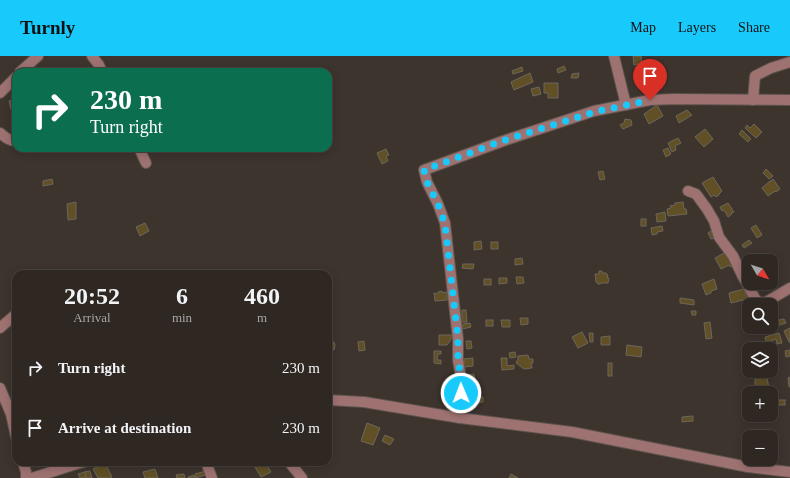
<!DOCTYPE html>
<meta charset="utf-8">
<style>
body{margin:0;font-family:Georgia,serif;background:#362f2a;color:#f1f3f6;height:100vh;display:flex;flex-direction:column;font-size:15px;white-space:nowrap}
*{box-sizing:border-box;margin:0}
p{font-size:13px;color:#a7a5a5}
.icon{flex:none;width:22px;height:22px;fill:none;stroke:currentColor;stroke-width:2;stroke-linecap:round;stroke-linejoin:round}
.map{position:relative;flex:1;overflow:hidden}
.drawer{position:absolute;left:12px;top:214px;width:320px;height:196px;display:flex;flex-direction:column;background:#2e2722;border-radius:12px;box-shadow:0 2px 10px #0003,0 0 0 1px #494440}
.drawer>*{flex:none}
.banner{position:absolute;left:12px;top:12px;width:320px;height:84px;border-radius:12px;box-shadow:0 2px 10px #0003,0 0 0 1px #494440;background:#0b6e4f;color:#fff;overflow:hidden}
.needle{width:26px;rotate:129deg}
.fabs{position:absolute;left:742px;top:198px;display:grid;gap:8px}
.fabs a{display:grid;place-items:center;width:36px;height:36px;border-radius:8px;background:#2e2722;box-shadow:0 2px 10px #0003,0 0 0 1px #494440;font-size:20px}
.pin{position:absolute;display:grid;place-items:center;width:34px;height:34px;color:#fff;margin:-41px -17px;border-radius:50% 50% 50% 0;rotate:-45deg;box-shadow:0 0 4px #0007}
.pin .icon{rotate:45deg}
.me{position:absolute;width:44px;margin:-22px;rotate:359deg;stroke-linejoin:round;filter:drop-shadow(0 0 3px #0008)}
.turn{display:flex;align-items:center;gap:14px;height:84px;padding:0 12px;font-size:18px}
.turn .icon{width:52px;height:52px;stroke-width:2.5}
.turn b{display:block;font-size:28px;line-height:34px}
.eta{display:flex;justify-content:space-evenly;align-items:center;height:68px;text-align:center}
.eta b{font-size:24px;font-weight:700;line-height:28px}
ul{padding:0;list-style:none}
li{display:flex;align-items:center;gap:12px;height:60px;padding:0 12px}
li div{flex:1}
li b{display:block;font-size:15px}
li em{font-style:normal}
header{display:flex;align-items:center;gap:24px;box-sizing:border-box;height:56px;padding:0 20px;background:#18cafc;color:#111}
header strong{font-size:19px}
nav{display:flex;gap:22px;margin-inline-start:auto;font-size:14px}
.map>svg:first-child{display:block}
.building{fill:#615025;stroke:#6c675c}
.lines{fill:none;stroke-linecap:round;stroke-linejoin:round}
.minor-casing{stroke:#5c534d;stroke-width:12}
.minor{stroke:#9e7271;stroke-width:10}
.route{stroke:#18cafc;stroke-width:7;stroke-dasharray:0 12.6}
</style>
<header>
<strong>Turnly</strong>
<nav><a>Map</a><a>Layers</a><a>Share</a></nav>
</header>
<div class="map">
<svg width="790" height="422" viewBox="0 0 790 422">
<rect width="100%" height="100%" fill="#3e342e"/>
<g class="building">
<polygon points="633,0 641,0 642,7 634,9"/>
<polygon points="564,10 566,14 558,17 557,13"/>
<polygon points="522,11 523,15 513,18 512,15"/>
<polygon points="530,17 533,26 514,34 511,26"/>
<polygon points="579,17 578,22 571,22 572,18"/>
<polygon points="544,27 558,27 558,42 548,42 548,37 544,37"/>
<polygon points="539,31 541,38 533,40 531,33"/>
<polygon points="16,42 16,50 11,53 9,45"/>
<polygon points="657,49 663,60 649,68 644,58"/>
<polygon points="687,54 692,59 679,67 676,60"/>
<polygon points="625,63 631,64 632,69 623,73 620,69 624,67"/>
<polygon points="754,68 762,76 756,82 745,72 747,69 750,72"/>
<polygon points="705,73 713,83 704,91 695,81"/>
<polygon points="742,74 751,83 748,86 739,78"/>
<polygon points="678,82 681,87 675,90 676,94 672,96 668,87"/>
<polygon points="668,92 671,98 666,101 663,94"/>
<polygon points="386,93 389,99 386,100 388,105 382,108 377,97"/>
<polygon points="766,113 773,120 769,123 763,117"/>
<polygon points="603,115 605,123 600,124 598,116"/>
<polygon points="713,121 722,135 719,138 719,139 716,141 714,139 711,141 702,127"/>
<polygon points="52,123 53,128 43,130 43,125"/>
<polygon points="773,123 780,133 776,136 775,135 768,140 762,132 770,125 771,125"/>
<polygon points="76,146 76,163 68,164 67,148"/>
<polygon points="683,146 684,153 686,153 687,158 668,160 667,153 671,152 670,150 675,149 675,147"/>
<polygon points="728,147 734,156 731,157 732,158 728,161 724,154 722,155 720,151"/>
<polygon points="665,156 666,165 657,166 656,158"/>
<rect x="641" y="163" width="5" height="7"/>
<polygon points="145,167 149,175 140,180 136,171"/>
<polygon points="756,169 762,179 757,182 751,172"/>
<polygon points="662,170 663,175 657,176 657,178 652,179 651,172"/>
<polygon points="711,175 714,182 711,183 708,177"/>
<polygon points="749,184 752,187 744,192 742,189"/>
<polygon points="481,185 482,193 474,194 474,186"/>
<rect x="491" y="186" width="7" height="7"/>
<polygon points="728,195 734,209 730,211 729,209 721,213 715,202"/>
<polygon points="522,202 523,208 515,209 515,203"/>
<polygon points="463,208 474,208 473,213 462,212"/>
<polygon points="599,215 602,215 602,217 606,217 608,219 607,222 609,222 608,227 601,227 600,228 598,228 597,226 596,226 595,218 599,218"/>
<polygon points="516,221 523,221 524,227 517,228"/>
<polygon points="499,222 507,222 507,227 499,228"/>
<rect x="484" y="223" width="7" height="6"/>
<polygon points="714,223 717,233 711,235 711,237 706,239 702,228"/>
<polygon points="744,233 747,243 731,247 729,237"/>
<polygon points="442,235 442,237 447,236 447,244 435,245 434,237 438,238 438,236"/>
<polygon points="680,242 694,244 694,249 680,247"/>
<polygon points="462,254 466,254 467,266 462,266"/>
<polygon points="691,255 696,255 696,259 692,259"/>
<polygon points="520,262 528,262 528,268 521,269"/>
<polygon points="784,263 786,267 776,270 774,265"/>
<rect x="486" y="264" width="7" height="6"/>
<polygon points="501,264 510,264 510,271 502,271"/>
<polygon points="710,266 712,282 706,283 704,267"/>
<polygon points="470,267 471,271 462,273 463,268"/>
<polygon points="790,272 790,286 789,286 784,275"/>
<polygon points="582,276 588,287 578,292 572,281"/>
<polygon points="589,277 593,277 593,286 590,286"/>
<polygon points="779,277 782,287 777,288 776,283 771,285 772,288 767,290 765,281"/>
<polygon points="439,279 453,279 450,285 447,289 439,289"/>
<polygon points="610,280 610,289 601,289 601,281"/>
<polygon points="364,285 365,294 359,295 358,286"/>
<polygon points="466,285 471,285 472,292 467,293"/>
<polygon points="328,286 334,286 335,289 334,294 328,294"/>
<polygon points="758,286 758,293 749,293 749,296 744,297 744,288"/>
<polygon points="627,289 642,291 641,301 626,299"/>
<polygon points="790,294 790,300 786,301 785,295"/>
<polygon points="434,295 441,295 441,298 438,298 437,304 441,304 441,308 434,307"/>
<polygon points="515,296 516,301 510,302 509,297"/>
<polygon points="528,299 529,303 533,303 533,307 531,307 532,312 524,313 516,307 518,303 518,300"/>
<polygon points="473,302 473,310 464,311 464,303"/>
<polygon points="501,302 507,302 507,310 514,309 514,313 502,314"/>
<rect x="608" y="307" width="4" height="13"/>
<polygon points="474,318 475,326 468,326 467,319"/>
<polygon points="790,321 790,331 789,331 788,322"/>
<polygon points="758,322 758,323 767,322 770,337 759,337 759,333 755,333 755,323"/>
<polygon points="467,335 474,335 475,341 483,341 483,346 468,348"/>
<rect x="773" y="344" width="12" height="5"/>
<polygon points="693,360 693,365 682,366 682,361"/>
<polygon points="367,367 380,372 373,389 361,385"/>
<polygon points="385,379 394,383 390,389 382,385"/>
<polygon points="257,406 265,406 271,416 261,421 253,408"/>
<polygon points="105,407 112,421 110,422 98,422 93,413"/>
<polygon points="155,413 158,422 145,422 143,416"/>
<polygon points="90,415 92,422 86,422 84,416"/>
<polygon points="206,415 208,418 196,422 195,418"/>
<polygon points="85,416 86,422 80,422 78,418"/>
<polygon points="184,418 185,422 177,422 176,419"/>
<polygon points="511,418 518,422 509,422"/>
<polygon points="194,419 195,422 188,422 188,421"/>
</g>
<g class="lines">
<g class="minor-casing">
<g id="minor">
<polyline points="92,0 99,9 102,16"/>
<polyline points="614,0 626,49"/>
<polyline points="20,16 38,0"/>
<polyline points="0,37 16,21"/>
<polyline points="753,44 755,20 771,12 790,6"/>
<path d="M0,77C5,81 10,86 16,84"/>
<polyline points="139,92 146,107"/>
<polyline points="688,135 696,138 707,153 714,165 719,181 733,200 742,219 756,244 762,247 766,246 790,232"/>
<polyline points="0,272 16,258"/>
<polyline points="0,332 11,358 16,381"/>
<polyline points="328,344 364,346 460,362 572,376 748,411 790,416"/>
<polyline points="460,362 461,322 458,304 458,283 445,167 438,148 427,126 424,114 503,85 594,55 650,44 674,43 790,44"/>
<polyline points="23,406 26,416 26,422"/>
<polyline points="206,406 212,422"/>
<polyline points="289,406 302,422"/>
<path d="M32,422C49,417 66,411 84,406"/>
</g>
</g>
<use href="#minor" class="minor"/>
</g>
<g class="lines">
<polyline class="route" points="461,337 461,322 458,304 458,283 445,168 438,148 427,126 424,114 502,85 594,56 650,44"/>
</g>
</svg>
<div class="fabs">
<a><svg class="needle" viewBox="-14 -14 28 28"><path d="M0-13l5 13h-10z" fill="#e53935"/><path d="M0 13l5-13h-10z" fill="#a7a5a5"/></svg></a>
<a><svg class="icon" aria-label="search" viewBox="0 0 24 24"><circle cx="10" cy="10" r="6"/><path d="M15 15l6 6"/></svg></a>
<a><svg class="icon" aria-label="layers" viewBox="0 0 24 24"><path d="M12 4l9 5-9 5-9-5zM3 14l9 5 9-5"/></svg></a>
<a>+</a>
<a>−</a>
</div>
<div class="pin" style="left:650px;top:44px;background:#d93025"><svg class="icon" aria-label="arrive" viewBox="0 0 24 24"><path d="M6 21V4h12l-3 4 3 4H6"/></svg></div>
<svg class="me" style="left:461px;top:337px" viewBox="-20 -20 40 40"><circle r="17" fill="#18cafc" stroke="#fff" stroke-width="3"/><path d="M0-11L8 9 0 5-8 9z" fill="#fff"/></svg>
<div class="banner">
<div class="turn"><svg class="icon" aria-label="right" viewBox="0 0 24 24"><path d="M7 20v-9h11M14 6l5 5-5 5"/></svg><div><b>230 m</b>Turn right</div></div>
</div>
<section class="drawer">
<div class="eta">
<div><b>20:52</b><p>Arrival</p></div>
<div><b>6</b><p>min</p></div>
<div><b>460</b><p>m</p></div>
</div>
<ul>
<li><svg class="icon" aria-label="right" viewBox="0 0 24 24"><path d="M7 20v-9h11M14 6l5 5-5 5"/></svg><div><b>Turn right</b></div><em>230 m</em></li>
<li><svg class="icon" aria-label="arrive" viewBox="0 0 24 24"><path d="M6 21V4h12l-3 4 3 4H6"/></svg><div><b>Arrive at destination</b></div><em>230 m</em></li>
</ul>
</section>
</div>
